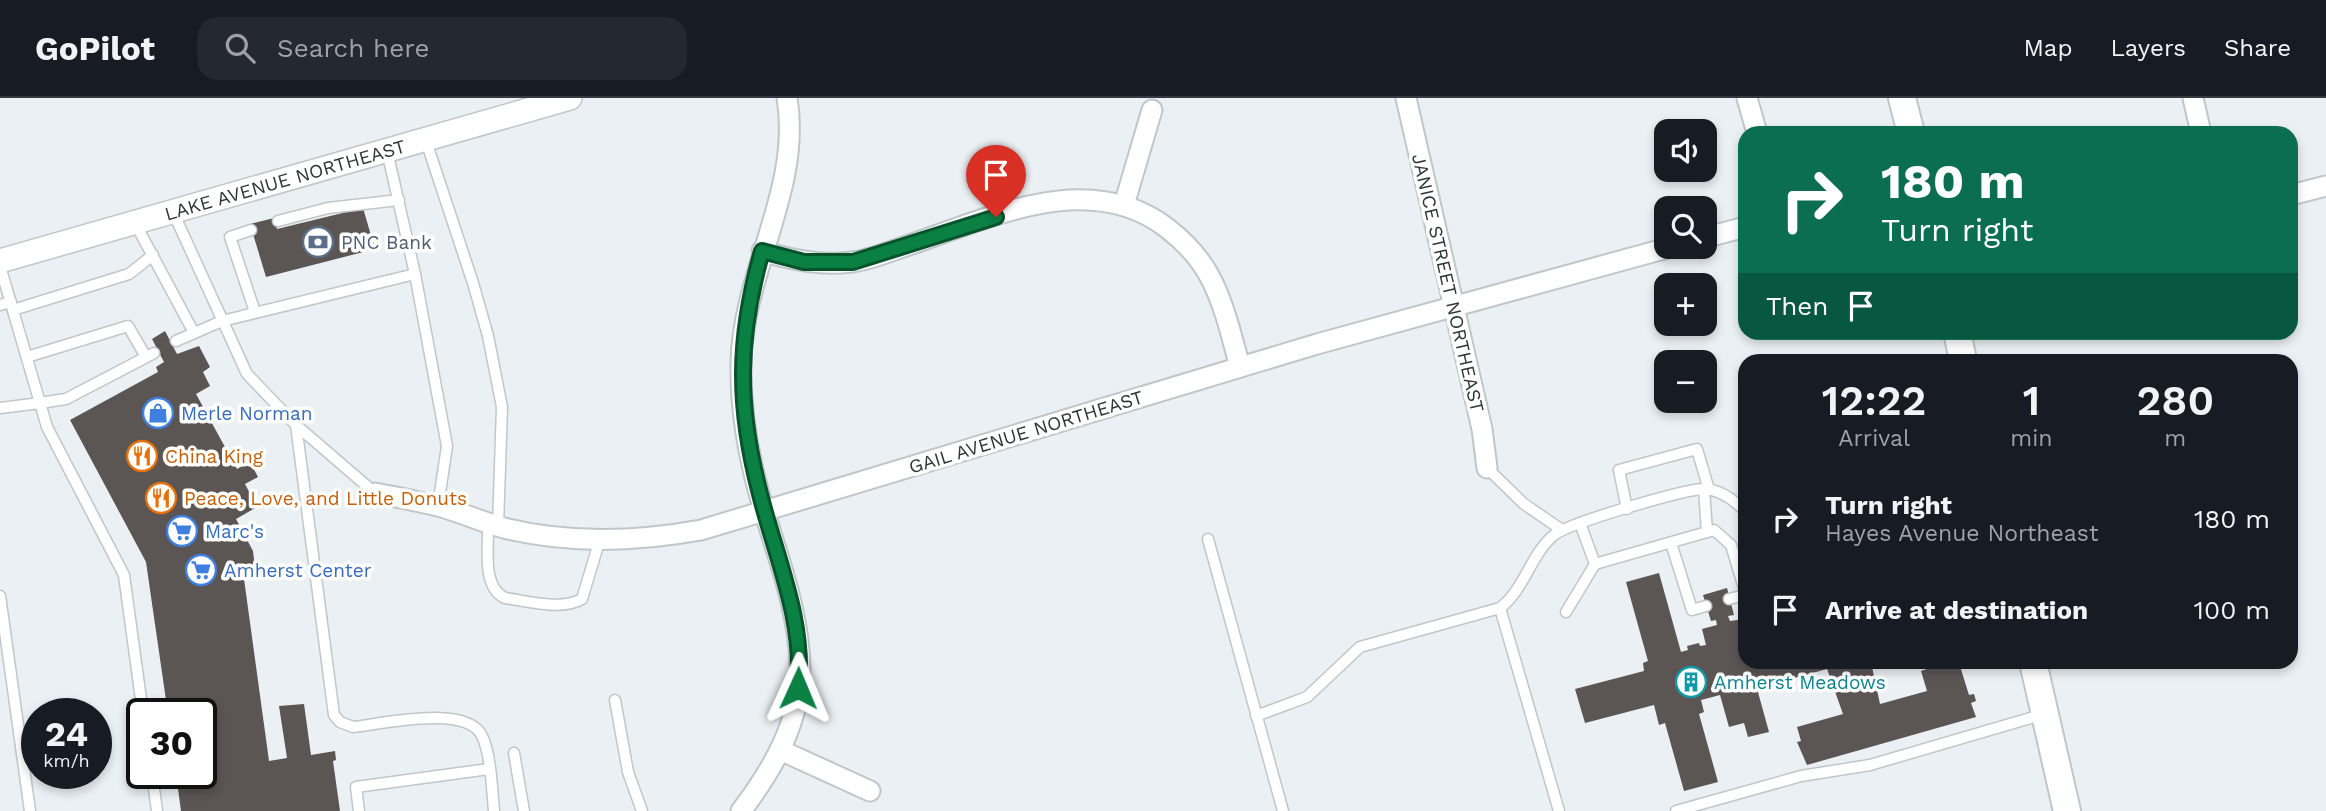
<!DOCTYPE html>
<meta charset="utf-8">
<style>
body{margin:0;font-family:"Work Sans",sans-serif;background:#242831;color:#f1f3f6;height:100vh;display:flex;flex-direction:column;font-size:26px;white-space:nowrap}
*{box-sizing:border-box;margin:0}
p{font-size:23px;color:#9ea1a6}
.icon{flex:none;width:38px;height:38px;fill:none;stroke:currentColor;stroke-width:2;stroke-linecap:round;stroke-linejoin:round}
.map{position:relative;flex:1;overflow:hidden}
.sheet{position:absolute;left:1738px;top:256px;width:560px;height:315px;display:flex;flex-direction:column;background:#171b24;border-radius:21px;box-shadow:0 4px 10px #0003}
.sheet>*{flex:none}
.hud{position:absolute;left:1738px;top:28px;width:560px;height:214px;border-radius:21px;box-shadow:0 4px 10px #0003;background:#0b6e4f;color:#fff;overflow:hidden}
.controls{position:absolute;left:1654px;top:21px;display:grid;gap:14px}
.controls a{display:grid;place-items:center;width:63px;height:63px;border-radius:14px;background:#171b24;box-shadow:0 4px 10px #0003;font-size:35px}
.speed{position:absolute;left:21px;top:600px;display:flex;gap:14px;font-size:35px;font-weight:700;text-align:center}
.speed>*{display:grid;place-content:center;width:91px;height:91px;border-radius:50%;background:#171b24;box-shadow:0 4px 10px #0003;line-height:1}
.speed small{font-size:18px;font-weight:400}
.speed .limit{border:4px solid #111;border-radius:10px;background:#fff;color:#111}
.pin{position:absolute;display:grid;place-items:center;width:60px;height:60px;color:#fff;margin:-72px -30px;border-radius:50% 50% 50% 0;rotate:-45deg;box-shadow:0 0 7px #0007}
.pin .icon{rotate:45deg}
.me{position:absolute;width:77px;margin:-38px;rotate:1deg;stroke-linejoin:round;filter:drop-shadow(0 0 5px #0008)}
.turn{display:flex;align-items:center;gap:24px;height:147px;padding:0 28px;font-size:32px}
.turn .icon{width:91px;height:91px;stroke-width:2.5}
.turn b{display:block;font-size:49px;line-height:60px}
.then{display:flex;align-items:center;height:66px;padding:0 28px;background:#0003;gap:14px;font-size:26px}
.eta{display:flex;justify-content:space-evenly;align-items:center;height:119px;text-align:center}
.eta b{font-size:42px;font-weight:600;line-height:49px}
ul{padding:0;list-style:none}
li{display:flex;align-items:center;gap:21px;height:91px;padding:0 28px}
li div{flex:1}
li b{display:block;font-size:26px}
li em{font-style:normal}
header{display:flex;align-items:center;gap:42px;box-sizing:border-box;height:98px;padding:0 35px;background:#171b24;border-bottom:2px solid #363941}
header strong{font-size:33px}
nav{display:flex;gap:38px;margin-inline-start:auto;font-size:24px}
.search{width:490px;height:63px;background:#242831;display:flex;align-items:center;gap:18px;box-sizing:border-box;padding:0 24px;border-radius:21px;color:#9ea1a6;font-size:26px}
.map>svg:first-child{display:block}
.building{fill:#5b5554}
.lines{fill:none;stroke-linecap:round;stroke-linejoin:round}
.service-casing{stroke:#c0c6ca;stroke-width:13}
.minor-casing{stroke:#c0c6ca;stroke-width:23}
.tertiary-casing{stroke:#c0c6ca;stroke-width:26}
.secondary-casing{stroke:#c0c6ca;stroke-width:30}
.service{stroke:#fff;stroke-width:10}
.minor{stroke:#fff;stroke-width:19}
.tertiary{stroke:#fff;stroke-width:23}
.secondary{stroke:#fff;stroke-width:26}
.route-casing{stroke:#07532c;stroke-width:18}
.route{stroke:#0b8043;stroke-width:12}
.labels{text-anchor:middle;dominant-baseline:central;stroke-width:7;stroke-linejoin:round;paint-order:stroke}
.street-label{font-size:19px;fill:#313435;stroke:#fff}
.service-label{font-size:19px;fill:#4e5e75;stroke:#fff;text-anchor:start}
.shop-label{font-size:19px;fill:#366cbe;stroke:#fff;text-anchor:start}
.food-label{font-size:19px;fill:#c56008;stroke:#fff;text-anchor:start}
.culture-label{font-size:19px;fill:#0d838f;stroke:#fff;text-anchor:start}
</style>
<header>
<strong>GoPilot</strong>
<div class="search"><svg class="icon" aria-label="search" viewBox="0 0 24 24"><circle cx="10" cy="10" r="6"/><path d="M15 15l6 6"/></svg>Search here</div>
<nav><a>Map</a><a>Layers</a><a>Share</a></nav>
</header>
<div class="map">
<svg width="2326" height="713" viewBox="0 0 2326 713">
<rect width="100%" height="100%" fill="#ebf0f4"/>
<g class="building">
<polygon points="363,110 375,151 266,179 250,126 274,120 277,131"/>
<polygon points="165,233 177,256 199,248 210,269 203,274 210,288 196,296 237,371 250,364 258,379 245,386 257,409 236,421 253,453 256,479 244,481 269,663 287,660 279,608 304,606 311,657 335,653 336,662 333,663 340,713 181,713 176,676 201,676 201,616 168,616 146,464 70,322 158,274 156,269 164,264 152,241"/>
<polygon points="1659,475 1681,554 1688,552 1687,548 1699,545 1700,548 1706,547 1702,531 1717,527 1716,522 1711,523 1703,497 1727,490 1734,517 1728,518 1730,523 1745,521 1745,564 1871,564 1880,606 1927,593 1921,573 1944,565 1945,569 1959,565 1969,597 1974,596 1976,603 1971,605 1976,619 1807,667 1797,644 1801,643 1797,629 1843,616 1827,571 1762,589 1761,585 1756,587 1769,634 1748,639 1744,625 1729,629 1720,597 1701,602 1704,614 1699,616 1718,684 1684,693 1665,625 1659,627 1654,607 1585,625 1575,591 1644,573 1643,565 1648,563 1626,484"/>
</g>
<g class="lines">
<g class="service-casing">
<g id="service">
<polyline points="426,43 473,185 488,238 502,309 498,428"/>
<polyline points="173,114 247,276 296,327 375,395"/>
<polyline points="278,123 328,110 399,102"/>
<polyline points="135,125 193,233"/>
<polyline points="251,132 230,139 255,214"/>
<polyline points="0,168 40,305 66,301 154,255"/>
<polyline points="415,176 447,348 438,408"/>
<polyline points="0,207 11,204"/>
<polyline points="13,212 129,176 153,157"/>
<polyline points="176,243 222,223 415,176 387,53"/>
<polyline points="27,259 128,228 146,259"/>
<polyline points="0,310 40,305 47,329 124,477 143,616"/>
<path d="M296,327L334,617L340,624L353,629C382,626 467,606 482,638C491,656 492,692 494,713"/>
<polyline points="1487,370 1524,406 1562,432"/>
<polyline points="1704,391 1707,434 1714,432 1731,447 1745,493"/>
<polyline points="1627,411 1619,372 1697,351 1709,392"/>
<path d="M488,425C489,448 481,489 505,500C527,503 561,513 582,501L600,441"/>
<polyline points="1580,425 1595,466 1707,434"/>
<polyline points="1208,441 1283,713"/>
<polyline points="1671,445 1692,512 1706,508"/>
<polyline points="0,498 30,713"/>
<polyline points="1729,501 1745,497"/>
<polyline points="1500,510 1559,713"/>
<polyline points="1566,514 1595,466"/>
<polyline points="615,602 628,674 642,713"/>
<path d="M1256,618L1307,599L1360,549L1500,510C1525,491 1530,457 1554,437C1569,425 1682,392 1703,391C1719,391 1734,402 1745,413"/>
<polyline points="514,655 524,713"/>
<polyline points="152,676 157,713"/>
<polyline points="359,713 356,689 489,671"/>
<polyline points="1676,713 1801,678 1870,667 2044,616"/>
</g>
</g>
<g class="minor-casing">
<g id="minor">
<polyline points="1406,0 1482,331 1487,370"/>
<polyline points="1747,0 1757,35"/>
<polyline points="2193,0 2201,35"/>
<polyline points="2291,97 2326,88"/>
<polyline points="1124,107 1152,12"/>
<polyline points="1704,140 1745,129"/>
<path d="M762,153C792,162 821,168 852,164C869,162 886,155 903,149C986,122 1087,69 1167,130C1185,144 1202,162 1212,183C1225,209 1232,240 1240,269"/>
<path d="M375,395C396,399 417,403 438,408C460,414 482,424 504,430C569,446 635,444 701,432L1317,246L1671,149"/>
<polyline points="780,652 870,693"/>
<path d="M741,713C773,671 801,623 800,569C799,511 776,455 760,399C748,356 740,309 741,264C743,173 802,91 787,0"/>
</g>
</g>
<g class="tertiary-casing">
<polyline id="tertiary" points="0,163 570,0"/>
</g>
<g class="secondary-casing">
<g id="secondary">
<polyline points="1902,0 1911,35"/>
<polyline points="1957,234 1963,262"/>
<polyline points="2033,564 2067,713"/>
</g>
</g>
<use href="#service" class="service"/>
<use href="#minor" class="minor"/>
<use href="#tertiary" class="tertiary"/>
<use href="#secondary" class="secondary"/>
</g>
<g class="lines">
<g class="route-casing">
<path id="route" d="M798,590C805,523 776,460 760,396C737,308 737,241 762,153L804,164H853L996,119"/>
</g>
<use href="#route" class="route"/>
</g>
<defs>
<g id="bank-ring" transform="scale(1.575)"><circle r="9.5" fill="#fff" stroke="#5c6f8a" stroke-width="1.5"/><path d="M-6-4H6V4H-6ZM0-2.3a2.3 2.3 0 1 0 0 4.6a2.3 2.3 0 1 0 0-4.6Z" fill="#5c6f8a"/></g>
<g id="shop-ring" transform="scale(1.575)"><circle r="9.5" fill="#fff" stroke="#3f7fe0" stroke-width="1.5"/><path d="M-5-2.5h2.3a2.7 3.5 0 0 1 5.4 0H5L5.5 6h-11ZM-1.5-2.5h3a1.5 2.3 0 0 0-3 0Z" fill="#3f7fe0"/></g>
<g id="restaurant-ring" transform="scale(1.575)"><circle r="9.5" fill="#fff" stroke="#e8710a" stroke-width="1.5"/><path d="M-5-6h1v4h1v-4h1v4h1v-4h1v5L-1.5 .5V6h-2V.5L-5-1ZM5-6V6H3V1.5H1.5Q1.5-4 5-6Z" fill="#e8710a"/></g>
<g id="supermarket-ring" transform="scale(1.575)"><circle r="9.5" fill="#fff" stroke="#3f7fe0" stroke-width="1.5"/><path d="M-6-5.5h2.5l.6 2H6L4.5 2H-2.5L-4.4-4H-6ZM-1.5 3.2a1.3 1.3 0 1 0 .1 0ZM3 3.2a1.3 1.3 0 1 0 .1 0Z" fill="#3f7fe0"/></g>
<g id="building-ring" transform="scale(1.575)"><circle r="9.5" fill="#fff" stroke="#0f9aa8" stroke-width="1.5"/><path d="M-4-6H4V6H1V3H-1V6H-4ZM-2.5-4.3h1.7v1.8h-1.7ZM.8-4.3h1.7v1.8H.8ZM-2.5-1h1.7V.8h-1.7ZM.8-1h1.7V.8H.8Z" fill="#0f9aa8"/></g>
</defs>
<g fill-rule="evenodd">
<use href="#bank-ring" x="318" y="144"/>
<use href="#shop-ring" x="158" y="315"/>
<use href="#restaurant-ring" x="142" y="358"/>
<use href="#restaurant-ring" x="161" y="400"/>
<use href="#supermarket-ring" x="182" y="433"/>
<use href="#supermarket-ring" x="201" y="472"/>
<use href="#building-ring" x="1691" y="584"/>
</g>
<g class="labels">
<g class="street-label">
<text transform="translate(285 82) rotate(-16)">LAKE AVENUE NORTHEAST</text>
<text transform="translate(1448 185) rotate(77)">JANICE STREET NORTHEAST</text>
<text transform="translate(1026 334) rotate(-17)">GAIL AVENUE NORTHEAST</text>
</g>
<g class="service-label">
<text x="341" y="144">PNC Bank</text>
</g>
<g class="shop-label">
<text x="181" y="315">Merle Norman</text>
<text x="205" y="433">Marc's</text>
<text x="224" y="472">Amherst Center</text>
</g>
<g class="food-label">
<text x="165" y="358">China King</text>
<text x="184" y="400">Peace, Love, and Little Donuts</text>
</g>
<g class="culture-label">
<text x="1714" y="584">Amherst Meadows</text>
</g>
</g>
</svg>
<div class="controls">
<a><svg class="icon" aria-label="sound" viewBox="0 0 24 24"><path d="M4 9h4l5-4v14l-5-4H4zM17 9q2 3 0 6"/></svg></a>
<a><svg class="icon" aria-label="search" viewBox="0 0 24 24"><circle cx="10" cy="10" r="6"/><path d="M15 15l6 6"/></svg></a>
<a>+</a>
<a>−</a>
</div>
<div class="speed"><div>24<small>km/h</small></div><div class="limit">30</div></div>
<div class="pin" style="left:996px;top:119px;background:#d93025"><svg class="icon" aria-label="arrive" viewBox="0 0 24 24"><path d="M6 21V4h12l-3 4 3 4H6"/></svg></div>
<svg class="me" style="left:798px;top:590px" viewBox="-20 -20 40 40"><path d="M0-17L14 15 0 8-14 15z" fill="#0b8043" stroke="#fff" stroke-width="4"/></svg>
<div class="hud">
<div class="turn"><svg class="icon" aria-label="right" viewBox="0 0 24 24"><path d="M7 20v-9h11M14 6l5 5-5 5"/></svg><div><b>180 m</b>Turn right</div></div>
<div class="then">Then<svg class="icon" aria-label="arrive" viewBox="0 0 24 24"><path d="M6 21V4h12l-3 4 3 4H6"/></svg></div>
</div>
<section class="sheet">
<div class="eta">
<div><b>12:22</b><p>Arrival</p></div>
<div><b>1</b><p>min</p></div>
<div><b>280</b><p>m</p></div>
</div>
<ul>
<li><svg class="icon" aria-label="right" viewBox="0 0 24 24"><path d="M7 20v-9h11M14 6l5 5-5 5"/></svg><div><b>Turn right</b><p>Hayes Avenue Northeast</p></div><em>180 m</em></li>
<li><svg class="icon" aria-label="arrive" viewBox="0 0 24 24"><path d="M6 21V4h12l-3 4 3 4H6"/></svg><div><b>Arrive at destination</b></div><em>100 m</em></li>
</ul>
</section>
</div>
